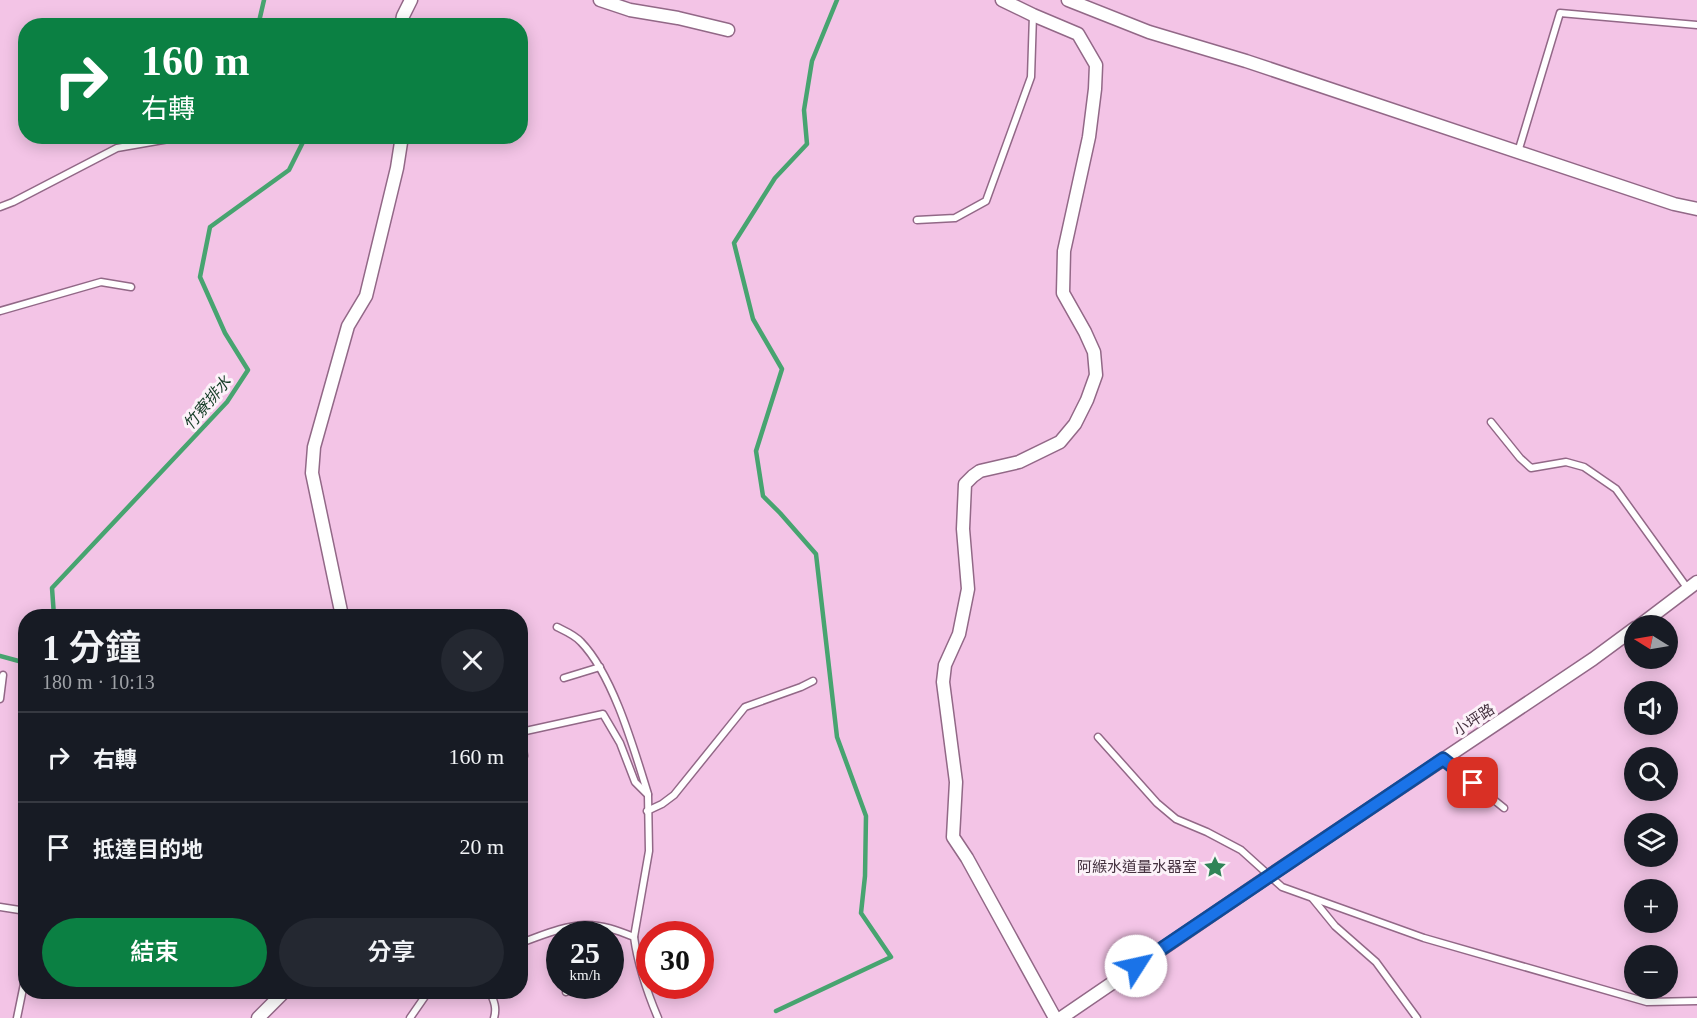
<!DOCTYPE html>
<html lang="zh-TW">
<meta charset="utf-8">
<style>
body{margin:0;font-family:"Times New Roman","Noto Sans TC",serif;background:#242831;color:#f1f3f6;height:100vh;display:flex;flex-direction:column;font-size:22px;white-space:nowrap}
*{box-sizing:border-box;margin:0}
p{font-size:20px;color:#9ea1a6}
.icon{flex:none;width:33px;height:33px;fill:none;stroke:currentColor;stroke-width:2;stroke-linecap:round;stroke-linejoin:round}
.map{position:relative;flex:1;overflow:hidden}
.details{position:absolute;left:18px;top:609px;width:510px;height:390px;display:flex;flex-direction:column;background:#171b24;border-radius:24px;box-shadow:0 3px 15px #0003}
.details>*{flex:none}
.guide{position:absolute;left:18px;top:18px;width:510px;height:126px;border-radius:24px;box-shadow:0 3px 15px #0003;background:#0b8043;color:#fff;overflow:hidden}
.needle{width:39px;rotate:281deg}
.controls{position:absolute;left:1624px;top:615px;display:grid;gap:12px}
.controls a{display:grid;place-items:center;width:54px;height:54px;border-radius:50%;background:#171b24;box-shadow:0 3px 15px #0003;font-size:30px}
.speed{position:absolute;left:546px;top:921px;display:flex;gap:12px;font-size:30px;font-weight:700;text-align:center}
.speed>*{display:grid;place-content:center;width:78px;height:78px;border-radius:50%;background:#171b24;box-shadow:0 3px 15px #0003;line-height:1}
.speed small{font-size:15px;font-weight:400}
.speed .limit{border:9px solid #d22;background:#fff;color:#111}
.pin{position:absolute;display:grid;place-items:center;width:51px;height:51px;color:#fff;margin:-26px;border-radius:12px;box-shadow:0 3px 9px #0006}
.me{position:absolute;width:66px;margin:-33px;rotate:55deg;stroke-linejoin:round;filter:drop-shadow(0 0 4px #0008)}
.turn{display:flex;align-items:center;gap:21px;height:126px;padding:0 24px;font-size:27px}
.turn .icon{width:78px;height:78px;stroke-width:2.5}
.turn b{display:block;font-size:42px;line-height:51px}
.round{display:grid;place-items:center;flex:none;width:63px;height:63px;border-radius:32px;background:#242831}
.head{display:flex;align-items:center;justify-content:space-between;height:102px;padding:0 24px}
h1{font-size:36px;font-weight:600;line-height:45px}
.primary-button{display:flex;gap:12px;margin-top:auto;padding:12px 24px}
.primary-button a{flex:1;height:69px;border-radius:36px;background:#0b8043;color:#fff;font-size:24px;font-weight:600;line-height:69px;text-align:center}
.primary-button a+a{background:#242831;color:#f1f3f6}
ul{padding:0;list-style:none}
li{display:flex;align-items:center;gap:18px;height:90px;padding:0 24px;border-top:2px solid #363941}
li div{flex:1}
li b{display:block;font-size:22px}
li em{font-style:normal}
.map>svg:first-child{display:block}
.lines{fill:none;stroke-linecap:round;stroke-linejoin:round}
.stream{stroke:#47a470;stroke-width:4.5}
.lane-casing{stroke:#926887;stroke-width:9}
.street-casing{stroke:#926887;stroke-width:15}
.lane{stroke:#fff;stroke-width:6}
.street{stroke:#fff;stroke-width:12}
.route-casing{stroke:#114b97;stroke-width:15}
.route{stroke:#1a73e8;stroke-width:10}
.labels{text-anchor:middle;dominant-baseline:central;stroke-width:6;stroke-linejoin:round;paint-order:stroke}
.street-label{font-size:15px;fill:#44313f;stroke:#fcf2f9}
.poi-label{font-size:15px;fill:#44313f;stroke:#fcf2f9;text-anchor:end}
.water-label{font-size:16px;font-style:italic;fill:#163d27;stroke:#fcf2f9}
</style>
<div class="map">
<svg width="1697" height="1018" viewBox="0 0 1697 1018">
<rect width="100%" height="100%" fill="#f3c4e6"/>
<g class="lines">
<g class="stream">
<polyline points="258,26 264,0"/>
<polyline points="54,616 52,588 227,402 248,370 225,333 200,277 210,227 289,170 305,138 304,136"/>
<polyline points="0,656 26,663"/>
<polyline points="776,1011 891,957 861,913 865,876 866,816 837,737 816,554 780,513 763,496 756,451 782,369 753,319 734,243 775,178 807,144 804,110 812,61 837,0"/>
</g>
<g class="lane-casing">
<g id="lane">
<polyline points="1518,152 1560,13 1697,25"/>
<polyline points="0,207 13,202 117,148 186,136"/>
<polyline points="917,220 955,218 986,201 1031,77 1033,15"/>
<polyline points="0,311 101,282 131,287"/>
<polyline points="1491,422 1520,458 1531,468 1566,462 1584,467 1616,489 1688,589"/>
<path d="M557,627C565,631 575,635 581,642C613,675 634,749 648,794"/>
<polyline points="564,678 600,667"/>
<polyline points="0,699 3,675"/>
<polyline points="1098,737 1157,803 1176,819 1207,832 1241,850 1282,887 1424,938 1647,1002 1697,1001"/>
<polyline points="524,756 521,732 603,714 620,743 635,782 648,795 649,851 634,937"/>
<polyline points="1443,759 1504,808"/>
<polyline points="647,811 662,804 674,795 745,707 801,687 813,681"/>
<polyline points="1313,899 1335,926 1376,962 1417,1018"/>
<polyline points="0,907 26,911"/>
<path d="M520,943C541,936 563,926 584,925C601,924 619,931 634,937C638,966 647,992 658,1018"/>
<path d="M490,992C494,1001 497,1008 494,1018"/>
<polyline points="566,992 568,986"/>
<polyline points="17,1018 26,974"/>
<polyline points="410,1018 428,992"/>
</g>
</g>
<g class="street-casing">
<g id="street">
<polyline points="600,0 630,10 678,18 728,30"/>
<polyline points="1002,0 1033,15 1078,34 1096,65 1095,89 1089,137 1064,251 1063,293 1085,332 1094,352 1096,375 1087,400 1075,424 1060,442 1019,462 980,471 973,476 965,484 963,529 968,589 959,634 945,665 943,682 956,782 953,837 967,858 1055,1018"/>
<polyline points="1068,0 1149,32 1246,61 1674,204 1697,209"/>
<polyline points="401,26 403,16 411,0"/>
<polyline points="342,616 312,473 314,447 348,326 366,296 397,168 402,136"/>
<polyline points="1639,626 1697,582"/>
<polyline points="258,1018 284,992"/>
<polyline points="1061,1018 1269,876 1593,659 1635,628"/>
</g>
</g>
<use href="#lane" class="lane"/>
<use href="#street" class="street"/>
</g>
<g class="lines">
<g class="route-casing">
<polyline id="route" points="1136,966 1443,759 1473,783"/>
</g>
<use href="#route" class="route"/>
</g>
<defs>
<g id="sight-bare" transform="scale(1.8)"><path d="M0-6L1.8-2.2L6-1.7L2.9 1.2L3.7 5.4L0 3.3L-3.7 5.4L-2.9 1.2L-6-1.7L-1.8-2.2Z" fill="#308457" stroke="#fcf2f9" stroke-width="2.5" paint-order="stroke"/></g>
</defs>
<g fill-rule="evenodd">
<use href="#sight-bare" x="1215" y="867"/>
</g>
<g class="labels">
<g class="street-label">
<text transform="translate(1474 720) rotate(-33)">小坪路</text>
</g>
<g class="poi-label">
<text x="1197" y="867">阿緱水道量水器室</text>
</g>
<g class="water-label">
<text transform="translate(207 403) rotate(-50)">竹寮排水</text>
</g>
</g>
</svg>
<div class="controls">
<a><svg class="needle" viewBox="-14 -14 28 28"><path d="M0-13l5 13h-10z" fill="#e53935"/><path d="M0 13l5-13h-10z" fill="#9ea1a6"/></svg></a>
<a><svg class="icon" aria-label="sound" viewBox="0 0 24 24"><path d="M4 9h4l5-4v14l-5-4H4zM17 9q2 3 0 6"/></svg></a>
<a><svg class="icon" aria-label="search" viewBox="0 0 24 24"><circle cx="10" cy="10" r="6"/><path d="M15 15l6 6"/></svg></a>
<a><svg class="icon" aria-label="layers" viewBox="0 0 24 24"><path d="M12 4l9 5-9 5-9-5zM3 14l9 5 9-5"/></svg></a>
<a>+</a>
<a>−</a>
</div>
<div class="speed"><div>25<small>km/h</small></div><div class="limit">30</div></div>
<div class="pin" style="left:1473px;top:783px;background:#d93025"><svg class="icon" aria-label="arrive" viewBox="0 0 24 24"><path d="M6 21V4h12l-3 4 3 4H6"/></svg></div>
<svg class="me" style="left:1136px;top:966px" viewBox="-20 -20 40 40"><circle r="19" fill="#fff"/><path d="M0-13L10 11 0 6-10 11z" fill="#1a73e8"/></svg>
<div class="guide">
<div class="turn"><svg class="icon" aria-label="right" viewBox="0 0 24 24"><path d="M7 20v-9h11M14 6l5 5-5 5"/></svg><div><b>160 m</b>右轉</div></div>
</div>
<section class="details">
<div class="head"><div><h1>1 分鐘</h1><p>180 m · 10:13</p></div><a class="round"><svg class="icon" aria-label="close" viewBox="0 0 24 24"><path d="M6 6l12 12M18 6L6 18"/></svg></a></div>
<ul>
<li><svg class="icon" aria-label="right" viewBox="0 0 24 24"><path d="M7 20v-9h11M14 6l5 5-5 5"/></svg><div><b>右轉</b></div><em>160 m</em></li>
<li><svg class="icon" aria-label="arrive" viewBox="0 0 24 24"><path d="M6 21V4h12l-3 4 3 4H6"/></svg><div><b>抵達目的地</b></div><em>20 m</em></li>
</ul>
<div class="primary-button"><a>結束</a><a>分享</a></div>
</section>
</div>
